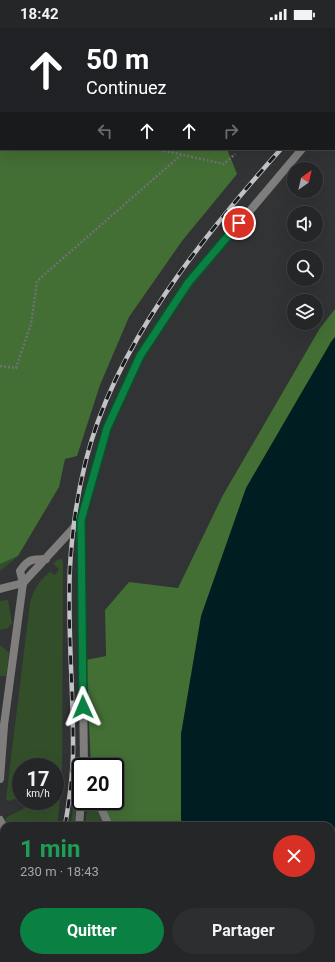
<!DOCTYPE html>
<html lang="fr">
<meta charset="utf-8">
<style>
body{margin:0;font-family:Roboto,sans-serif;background:#2d2e30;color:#f1f3f6;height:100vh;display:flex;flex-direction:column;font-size:15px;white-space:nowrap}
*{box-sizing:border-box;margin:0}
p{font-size:13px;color:#a3a5a8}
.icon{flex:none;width:22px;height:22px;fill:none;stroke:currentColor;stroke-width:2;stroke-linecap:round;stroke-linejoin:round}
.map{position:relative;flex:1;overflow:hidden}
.details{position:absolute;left:0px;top:794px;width:335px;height:140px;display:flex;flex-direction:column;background:#252628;border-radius:12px 12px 0 0;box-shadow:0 4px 16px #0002,0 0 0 1px #424345}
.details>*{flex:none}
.hud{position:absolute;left:0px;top:0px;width:335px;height:122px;box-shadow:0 4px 16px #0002,0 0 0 1px #424345;background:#202124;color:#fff;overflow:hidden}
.needle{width:26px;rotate:34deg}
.fabs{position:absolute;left:287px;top:134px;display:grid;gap:8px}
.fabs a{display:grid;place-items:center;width:36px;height:36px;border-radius:50%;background:#252628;box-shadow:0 4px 16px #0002,0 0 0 1px #424345;font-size:20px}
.speed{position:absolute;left:12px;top:730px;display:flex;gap:8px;font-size:20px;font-weight:700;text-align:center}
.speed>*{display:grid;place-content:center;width:52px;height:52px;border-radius:50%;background:#252628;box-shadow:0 4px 16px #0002,0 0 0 1px #424345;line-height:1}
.speed small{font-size:10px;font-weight:400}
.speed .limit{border:2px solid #111;border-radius:6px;background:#fff;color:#111}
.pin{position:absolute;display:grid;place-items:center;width:34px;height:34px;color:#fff;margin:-17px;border:2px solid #fff;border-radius:50%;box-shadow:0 1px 4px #0007}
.me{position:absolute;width:44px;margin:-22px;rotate:359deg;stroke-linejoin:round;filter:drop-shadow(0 0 3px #0008)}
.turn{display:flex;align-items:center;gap:14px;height:84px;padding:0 20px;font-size:18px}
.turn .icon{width:52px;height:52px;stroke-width:2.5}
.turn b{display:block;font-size:28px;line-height:34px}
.lanes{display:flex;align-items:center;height:38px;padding:0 20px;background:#0003;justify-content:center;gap:20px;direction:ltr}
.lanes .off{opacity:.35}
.round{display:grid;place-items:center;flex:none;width:42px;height:42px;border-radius:21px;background:#2d2e30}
.head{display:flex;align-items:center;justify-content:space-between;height:68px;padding:0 20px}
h1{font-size:24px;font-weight:700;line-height:30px;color:#1e9e55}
.button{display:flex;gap:8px;margin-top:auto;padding:8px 20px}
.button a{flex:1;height:46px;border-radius:24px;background:#0b8043;color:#fff;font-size:16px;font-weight:700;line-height:46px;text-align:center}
.button a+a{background:#2d2e30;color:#f1f3f6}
.status{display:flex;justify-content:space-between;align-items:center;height:28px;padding:0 20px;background:#252628;direction:ltr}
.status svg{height:11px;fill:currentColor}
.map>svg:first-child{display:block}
.green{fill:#334f2a}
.forest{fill:#436e34}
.water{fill:#001e22}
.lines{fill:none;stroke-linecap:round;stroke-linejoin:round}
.path{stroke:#707173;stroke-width:2.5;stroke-dasharray:2 2;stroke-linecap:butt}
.service{stroke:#7f7e7d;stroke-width:8}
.minor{stroke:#7f7e7d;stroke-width:8}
.rail-casing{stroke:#c2c3c5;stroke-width:4.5}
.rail{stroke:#191a1b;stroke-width:3;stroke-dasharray:9;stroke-linecap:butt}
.route-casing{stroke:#07532c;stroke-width:10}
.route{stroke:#0b8043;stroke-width:7}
</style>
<div class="status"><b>18:42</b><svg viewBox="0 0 49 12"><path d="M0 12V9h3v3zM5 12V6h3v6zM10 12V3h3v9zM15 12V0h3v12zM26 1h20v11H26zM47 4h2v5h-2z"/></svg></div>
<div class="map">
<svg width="335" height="934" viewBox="0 0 335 934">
<rect width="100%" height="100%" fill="#313335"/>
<g class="green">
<polygon points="18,528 0,543 0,536"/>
<path d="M61,531L63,533V546L62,755L57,797V798H7L4,794L7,789L25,780L21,773H55V739H21V772L19,770L9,773L6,771L30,575C34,561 39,553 50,544L55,547L59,541L53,536L57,532Z"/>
<polygon points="8,572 12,595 8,600 0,602 0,573"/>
<polygon points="0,617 9,625 6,648 0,648"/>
<polygon points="76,766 75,798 70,798"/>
<polygon points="88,773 94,773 96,774 104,798 85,798"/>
<polygon points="0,815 2,815 4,817 4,839 0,841 0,829 2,827 0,824"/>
<polygon points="4,858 4,930 7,930 4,934 0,934 0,861"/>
</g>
<g class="forest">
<polygon points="0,0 131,1 1,1 1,121 227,121 237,146 182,213 129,289 100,357 77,428 65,431 59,459 18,528 0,536"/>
<polygon points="335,281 335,309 331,314 181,706 181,798 112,798 103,773 115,773 115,739 91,739 86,632 106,628 105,582 129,554 178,560 223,467 320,300"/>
<polygon points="101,930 159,930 158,934 99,934"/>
</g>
<polygon class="water" points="335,309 335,934 158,934 159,930 331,930 331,798 181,798 181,706 201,588 246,460 331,314"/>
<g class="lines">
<g class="path">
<polyline points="139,0 140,1"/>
<polyline points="0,2 1,4"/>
<polyline points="0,67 1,67"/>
<polyline points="156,121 224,136 235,126"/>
<polyline points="0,338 16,340 31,296 37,253 181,127"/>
</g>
<g class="service">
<polyline points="0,561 23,555 81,492"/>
<polyline points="82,574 84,739"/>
<path d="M0,703L4,697L23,555L20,543C28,531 32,531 46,531"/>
<polyline points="0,751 4,698"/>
<polyline points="98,773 109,798"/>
<polyline points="0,792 4,800"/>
<polyline points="79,798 81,773"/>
<polyline points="0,852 4,848"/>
<polyline points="44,934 46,930"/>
<polyline points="90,934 94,930"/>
</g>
<g class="minor">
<polyline points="334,88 335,87"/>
<polyline points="82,574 81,492 107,400 140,327 189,255 302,121"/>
</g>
<g class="rail-casing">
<g id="rail">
<polyline points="334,66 335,65"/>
<path d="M65,798C69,775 72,751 73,728C74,665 67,602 70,539C72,503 77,467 86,432C115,317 203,208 281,121"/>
<polyline points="17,934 19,930"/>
</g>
</g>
<use href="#rail" class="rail"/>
</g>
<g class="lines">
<g class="route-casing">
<polyline id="route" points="83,679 81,492 107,400 140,328 188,255 239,195"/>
</g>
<use href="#route" class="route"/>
</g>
</svg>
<div class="fabs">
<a><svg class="needle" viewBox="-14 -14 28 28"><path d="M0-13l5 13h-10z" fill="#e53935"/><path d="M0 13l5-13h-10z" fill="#a3a5a8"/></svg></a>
<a><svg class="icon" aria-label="sound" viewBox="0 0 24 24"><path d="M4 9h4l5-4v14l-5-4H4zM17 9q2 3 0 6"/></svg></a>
<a><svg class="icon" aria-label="search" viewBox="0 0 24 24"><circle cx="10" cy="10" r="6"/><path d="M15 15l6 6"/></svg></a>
<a><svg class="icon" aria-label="layers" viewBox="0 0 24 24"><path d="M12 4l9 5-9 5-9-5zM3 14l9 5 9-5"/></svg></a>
</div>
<div class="speed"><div>17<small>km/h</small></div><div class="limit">20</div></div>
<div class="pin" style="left:239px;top:195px;background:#d93025"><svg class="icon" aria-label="arrive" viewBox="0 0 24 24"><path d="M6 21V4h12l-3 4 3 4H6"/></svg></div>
<svg class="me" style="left:83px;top:679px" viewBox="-20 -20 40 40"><path d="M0-17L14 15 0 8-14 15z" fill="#0b8043" stroke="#fff" stroke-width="4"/></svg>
<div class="hud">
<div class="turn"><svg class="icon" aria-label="ahead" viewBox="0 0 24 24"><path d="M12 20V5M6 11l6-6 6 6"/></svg><div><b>50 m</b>Continuez</div></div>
<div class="lanes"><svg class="icon off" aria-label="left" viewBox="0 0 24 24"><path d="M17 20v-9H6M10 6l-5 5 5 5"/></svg><svg class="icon" aria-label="ahead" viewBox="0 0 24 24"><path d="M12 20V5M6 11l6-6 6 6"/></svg><svg class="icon" aria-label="ahead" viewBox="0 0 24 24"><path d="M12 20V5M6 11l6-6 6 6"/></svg><svg class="icon off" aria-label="right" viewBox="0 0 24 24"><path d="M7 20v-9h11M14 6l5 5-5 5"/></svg></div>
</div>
<section class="details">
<div class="head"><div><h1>1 min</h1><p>230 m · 18:43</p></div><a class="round" style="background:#d93025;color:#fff"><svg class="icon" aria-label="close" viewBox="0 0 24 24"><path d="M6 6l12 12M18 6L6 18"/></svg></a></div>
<div class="button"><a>Quitter</a><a>Partager</a></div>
</section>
</div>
